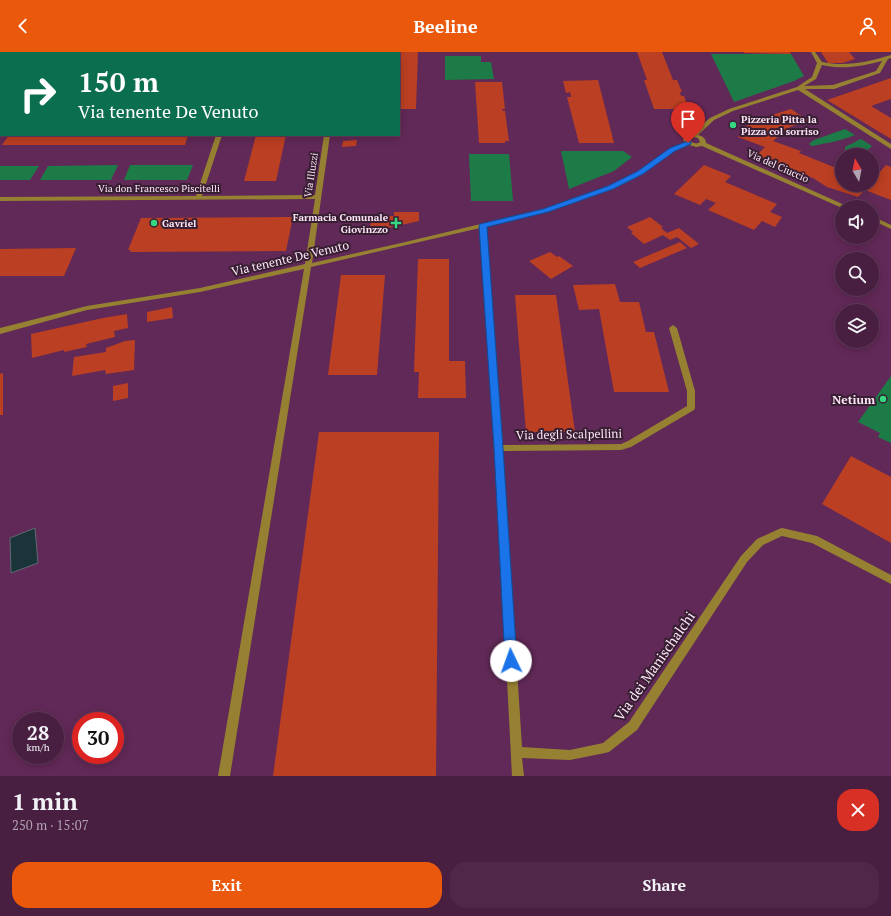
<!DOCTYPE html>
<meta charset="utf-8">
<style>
body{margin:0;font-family:"PT Serif",serif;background:#502748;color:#f1f3f6;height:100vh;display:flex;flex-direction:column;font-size:15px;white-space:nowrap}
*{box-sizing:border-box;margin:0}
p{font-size:13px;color:#b1a2b1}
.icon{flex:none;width:22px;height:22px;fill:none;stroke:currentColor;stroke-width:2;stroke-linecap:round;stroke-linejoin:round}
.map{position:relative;height:724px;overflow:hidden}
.sheet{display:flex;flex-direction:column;background:#491f41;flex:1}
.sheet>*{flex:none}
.hud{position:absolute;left:0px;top:0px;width:400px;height:84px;box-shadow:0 2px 10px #0003,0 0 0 1px #613d5a;background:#0b6e4f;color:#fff;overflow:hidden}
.needle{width:26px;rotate:350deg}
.controls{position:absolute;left:835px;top:96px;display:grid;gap:8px}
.controls a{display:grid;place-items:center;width:44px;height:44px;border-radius:50%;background:#491f41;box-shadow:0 2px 10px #0003,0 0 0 1px #613d5a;font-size:20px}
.speed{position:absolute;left:12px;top:660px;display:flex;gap:8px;font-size:20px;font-weight:700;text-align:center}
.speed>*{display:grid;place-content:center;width:52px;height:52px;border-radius:50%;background:#491f41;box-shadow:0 2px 10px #0003,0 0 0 1px #613d5a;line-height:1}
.speed small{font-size:10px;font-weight:400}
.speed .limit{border:6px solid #d22;background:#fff;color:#111}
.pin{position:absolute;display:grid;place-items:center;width:34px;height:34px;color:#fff;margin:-41px -17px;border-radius:50% 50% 50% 0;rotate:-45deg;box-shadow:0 0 4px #0007}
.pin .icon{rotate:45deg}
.me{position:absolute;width:44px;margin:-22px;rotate:357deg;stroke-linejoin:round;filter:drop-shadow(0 0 3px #0008)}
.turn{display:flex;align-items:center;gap:14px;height:84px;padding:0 12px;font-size:18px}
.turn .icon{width:52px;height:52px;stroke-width:2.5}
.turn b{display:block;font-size:28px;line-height:34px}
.round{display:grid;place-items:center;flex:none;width:42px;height:42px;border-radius:16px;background:#502748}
.head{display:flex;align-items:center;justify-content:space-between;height:68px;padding:0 12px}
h1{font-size:24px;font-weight:600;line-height:30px}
.button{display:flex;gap:8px;margin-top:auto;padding:8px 12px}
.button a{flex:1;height:46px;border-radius:16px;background:#ea580c;color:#fff;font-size:16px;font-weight:600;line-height:46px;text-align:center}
.button a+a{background:#502748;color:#f1f3f6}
header{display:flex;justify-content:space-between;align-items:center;height:52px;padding:0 12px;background:#ea580c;color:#fff;font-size:18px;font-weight:600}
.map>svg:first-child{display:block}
.green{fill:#1d7b48}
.water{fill:#1b343a;stroke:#5f6a73}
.building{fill:#bb3f23}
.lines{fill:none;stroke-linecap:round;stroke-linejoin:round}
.street{fill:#968132;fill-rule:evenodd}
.route{fill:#1a73e8;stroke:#114b97}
.poi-dot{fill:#35d881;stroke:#371e32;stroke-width:1.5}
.labels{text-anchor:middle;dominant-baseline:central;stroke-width:4;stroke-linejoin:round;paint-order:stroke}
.far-poi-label{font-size:10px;font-weight:bold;fill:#fde7f7;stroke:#371e32;text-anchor:start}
.far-street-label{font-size:10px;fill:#fde7f7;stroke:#371e32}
.street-label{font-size:12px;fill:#fde7f7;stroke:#371e32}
.poi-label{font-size:12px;font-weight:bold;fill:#fde7f7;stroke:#371e32;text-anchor:end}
.near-street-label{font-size:14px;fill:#fde7f7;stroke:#371e32}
</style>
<header><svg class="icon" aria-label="back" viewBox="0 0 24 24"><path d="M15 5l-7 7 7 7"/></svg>Beeline<svg class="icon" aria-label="person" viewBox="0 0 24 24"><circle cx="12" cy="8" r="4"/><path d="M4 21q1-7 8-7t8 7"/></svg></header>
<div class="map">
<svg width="891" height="724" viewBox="0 0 891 724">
<rect width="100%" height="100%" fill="#612957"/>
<g class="green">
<polygon points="711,2 791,2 804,24 794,29 734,50"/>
<polygon points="445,4 481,4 481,10 491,10 494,27 445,28"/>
<path d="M845,77L855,83C841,89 827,91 812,94L809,92L814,88Z"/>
<polygon points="861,87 872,94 862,103 844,103 843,100 845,99 845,95"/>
<polygon points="561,99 623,99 632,105 614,119 569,137"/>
<polygon points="469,102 509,102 513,149 471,149"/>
<polygon points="118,113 111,128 40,128 48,114"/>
<polygon points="130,113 193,113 187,128 124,128"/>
<polygon points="0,114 39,114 30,128 0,128"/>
<polygon points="891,324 891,391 878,385 880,381 858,370"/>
</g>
<polygon class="water" points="35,476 38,511 11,521 10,486"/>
<g class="building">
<polygon points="399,0 418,0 416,57 399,57"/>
<polygon points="637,0 662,0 673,28 677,28 682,40 680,40 681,44 684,44 689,57 654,57 644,28 647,28"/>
<polygon points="744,0 790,0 791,2 744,1"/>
<polygon points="821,0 849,0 855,7 843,11 828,11"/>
<polygon points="891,26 891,47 871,54 891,66 891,87 827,48"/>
<polygon points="598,28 614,91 579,91 567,45 571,45 570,40 566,41 563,29"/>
<polygon points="475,30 502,30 505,57 502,57 503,59 505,59 509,89 505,89 505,91 479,91"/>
<polygon points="791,57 809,69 790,75 773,89 801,99 799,101 841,118 842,116 842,133 872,133 872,130 874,127 872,126 876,122 878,122 886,113 891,115 891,148 865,138 858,145 827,135 813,126 774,112 757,103 765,95 738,85 744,76 753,69 761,65 763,66"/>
<polygon points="9,83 188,83 185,93 2,93"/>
<polygon points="256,83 286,83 276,129 244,129"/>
<polygon points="357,88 356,94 342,95 343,89"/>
<polygon points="704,113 731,124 725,130 777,152 770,160 782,165 775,175 762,169 754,178 708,158 716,151 706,147 700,153 674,142"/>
<polygon points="394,160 419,160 419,169 370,180 371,164 394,164"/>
<polygon points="293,165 286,199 130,200 131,198 128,198 141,166"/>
<polygon points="650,165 663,175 661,176 667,181 679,176 699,192 691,196 677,185 670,188 663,183 644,192 631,181 633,180 627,175"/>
<polygon points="680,190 687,196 640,216 633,210"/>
<polygon points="76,196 64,224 0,224 0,197"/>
<polygon points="550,200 557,205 559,204 573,214 551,227 529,209"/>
<polygon points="418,207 449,207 449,309 465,309 466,346 418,346 419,320 414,320"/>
<polygon points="341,223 385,223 377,323 328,323"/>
<polygon points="615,232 620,250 639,250 646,280 654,280 669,340 614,340 599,257 579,258 573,233"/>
<polygon points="515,243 556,243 575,380 526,380"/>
<polygon points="172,255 173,266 147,270 147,260"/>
<polygon points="127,262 128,276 114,279 115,285 86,292 87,295 64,300 64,298 32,306 31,282 103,266"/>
<polygon points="135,288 134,318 106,322 105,318 72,324 74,305 106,300 106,296 125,289"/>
<polygon points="3,321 3,363 0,363 0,322"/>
<polygon points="128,331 128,346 113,349 113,334"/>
<polygon points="319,380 439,380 436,724 273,724"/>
<polygon points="851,404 891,425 891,491 822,452"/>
</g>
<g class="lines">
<g class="street">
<rect x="243" y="0" width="4" height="1"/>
<rect x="338" y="0" width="4" height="1"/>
<path d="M811,0H815L822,10C846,15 868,10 891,3V6L888,7L880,21L834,37H805L891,92V97L798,38L733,59L714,68L698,83C702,84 706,86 706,91L849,155L842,156L702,94L696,95L689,93L675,99L642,122L613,137L547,159L486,174L503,393L621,392L628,389L687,354V339L669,276L673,273L677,276L695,339V356L694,358L631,395L621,398L503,399L522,695L570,698L603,691L629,670L741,504L757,487L779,477L782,476L817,484L891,523V532L812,491L782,484L763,493L747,510L637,678L609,700L605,701L570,708L522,706L524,724H512L495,396L480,176L311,215L230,724H218L304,217L200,240L87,258L0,282V276L87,254L200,236L305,212L315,147L0,149V145L196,144L216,83H222L202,144L315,143L324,83H330L312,211L401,191L543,157L609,135L638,120L671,97L685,91L683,87L684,86L692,81L710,66L729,57L797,35L812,25L817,11ZM882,9L876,19L833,33L804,34L816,27L822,13C843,18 862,14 882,9ZM693,85L698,86L700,90C696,93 692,91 689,87Z"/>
<rect x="0" y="56" width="1" height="4"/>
<polygon points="872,164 891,173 891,177 872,168"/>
</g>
</g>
<polygon class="route" points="688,89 691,90 691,92 675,99 643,122 613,137 548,160 487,175 503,396 517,609 515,613 511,615 507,613 505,609 494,396 479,174 480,172 543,157 608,134 638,119 670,96"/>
<g class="poi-dot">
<circle cx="733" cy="73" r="4"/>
<circle cx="154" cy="171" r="4"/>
<path d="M394 165h4v4h4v4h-4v4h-4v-4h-4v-4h4z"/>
<circle cx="883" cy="347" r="4"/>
</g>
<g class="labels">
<g class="far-poi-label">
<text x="741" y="67">Pizzeria Pitta la<tspan x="741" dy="12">Pizza col sorriso</tspan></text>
<text x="388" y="165" text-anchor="end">Farmacia Comunale<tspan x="388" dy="12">Giovinzzo</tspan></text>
<text x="162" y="171">Gavriel</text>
</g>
<g class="far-street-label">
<text transform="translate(778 114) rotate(24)">Via del Ciuccio</text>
<text transform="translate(311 123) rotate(-81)">Via Illuzzi</text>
<text x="159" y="136">Via don Francesco Piscitelli</text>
</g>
<g class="street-label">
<text transform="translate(290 206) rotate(-13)">Via tenente De Venuto</text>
<text transform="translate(569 382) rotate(-1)">Via degli Scalpellini</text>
</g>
<g class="poi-label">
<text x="875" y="347">Netium</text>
</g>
<g class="near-street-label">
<text transform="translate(654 614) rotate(-55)">Via dei Manischalchi</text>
</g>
</g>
</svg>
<div class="controls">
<a><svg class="needle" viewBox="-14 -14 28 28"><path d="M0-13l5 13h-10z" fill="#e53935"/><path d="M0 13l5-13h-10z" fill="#b1a2b1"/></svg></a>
<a><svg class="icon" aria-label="sound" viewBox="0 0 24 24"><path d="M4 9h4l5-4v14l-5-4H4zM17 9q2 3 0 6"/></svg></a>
<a><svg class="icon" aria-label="search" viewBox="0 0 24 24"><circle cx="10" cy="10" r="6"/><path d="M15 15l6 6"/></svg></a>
<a><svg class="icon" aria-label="layers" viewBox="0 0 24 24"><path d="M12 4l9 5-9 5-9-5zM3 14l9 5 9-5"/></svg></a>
</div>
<div class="speed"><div>28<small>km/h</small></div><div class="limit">30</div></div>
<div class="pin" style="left:688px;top:91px;background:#d93025"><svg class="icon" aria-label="arrive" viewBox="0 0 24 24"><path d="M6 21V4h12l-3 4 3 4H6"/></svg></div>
<svg class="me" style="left:511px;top:609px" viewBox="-20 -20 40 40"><circle r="19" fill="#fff"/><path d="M0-13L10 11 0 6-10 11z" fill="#1a73e8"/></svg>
<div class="hud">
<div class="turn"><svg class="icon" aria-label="right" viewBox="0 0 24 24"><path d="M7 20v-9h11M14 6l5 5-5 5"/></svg><div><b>150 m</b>Via tenente De Venuto</div></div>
</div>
</div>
<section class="sheet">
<div class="head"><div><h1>1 min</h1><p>250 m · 15:07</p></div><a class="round" style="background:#d93025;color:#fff"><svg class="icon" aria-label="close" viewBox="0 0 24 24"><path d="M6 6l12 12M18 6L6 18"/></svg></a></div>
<div class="button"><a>Exit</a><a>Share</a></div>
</section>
